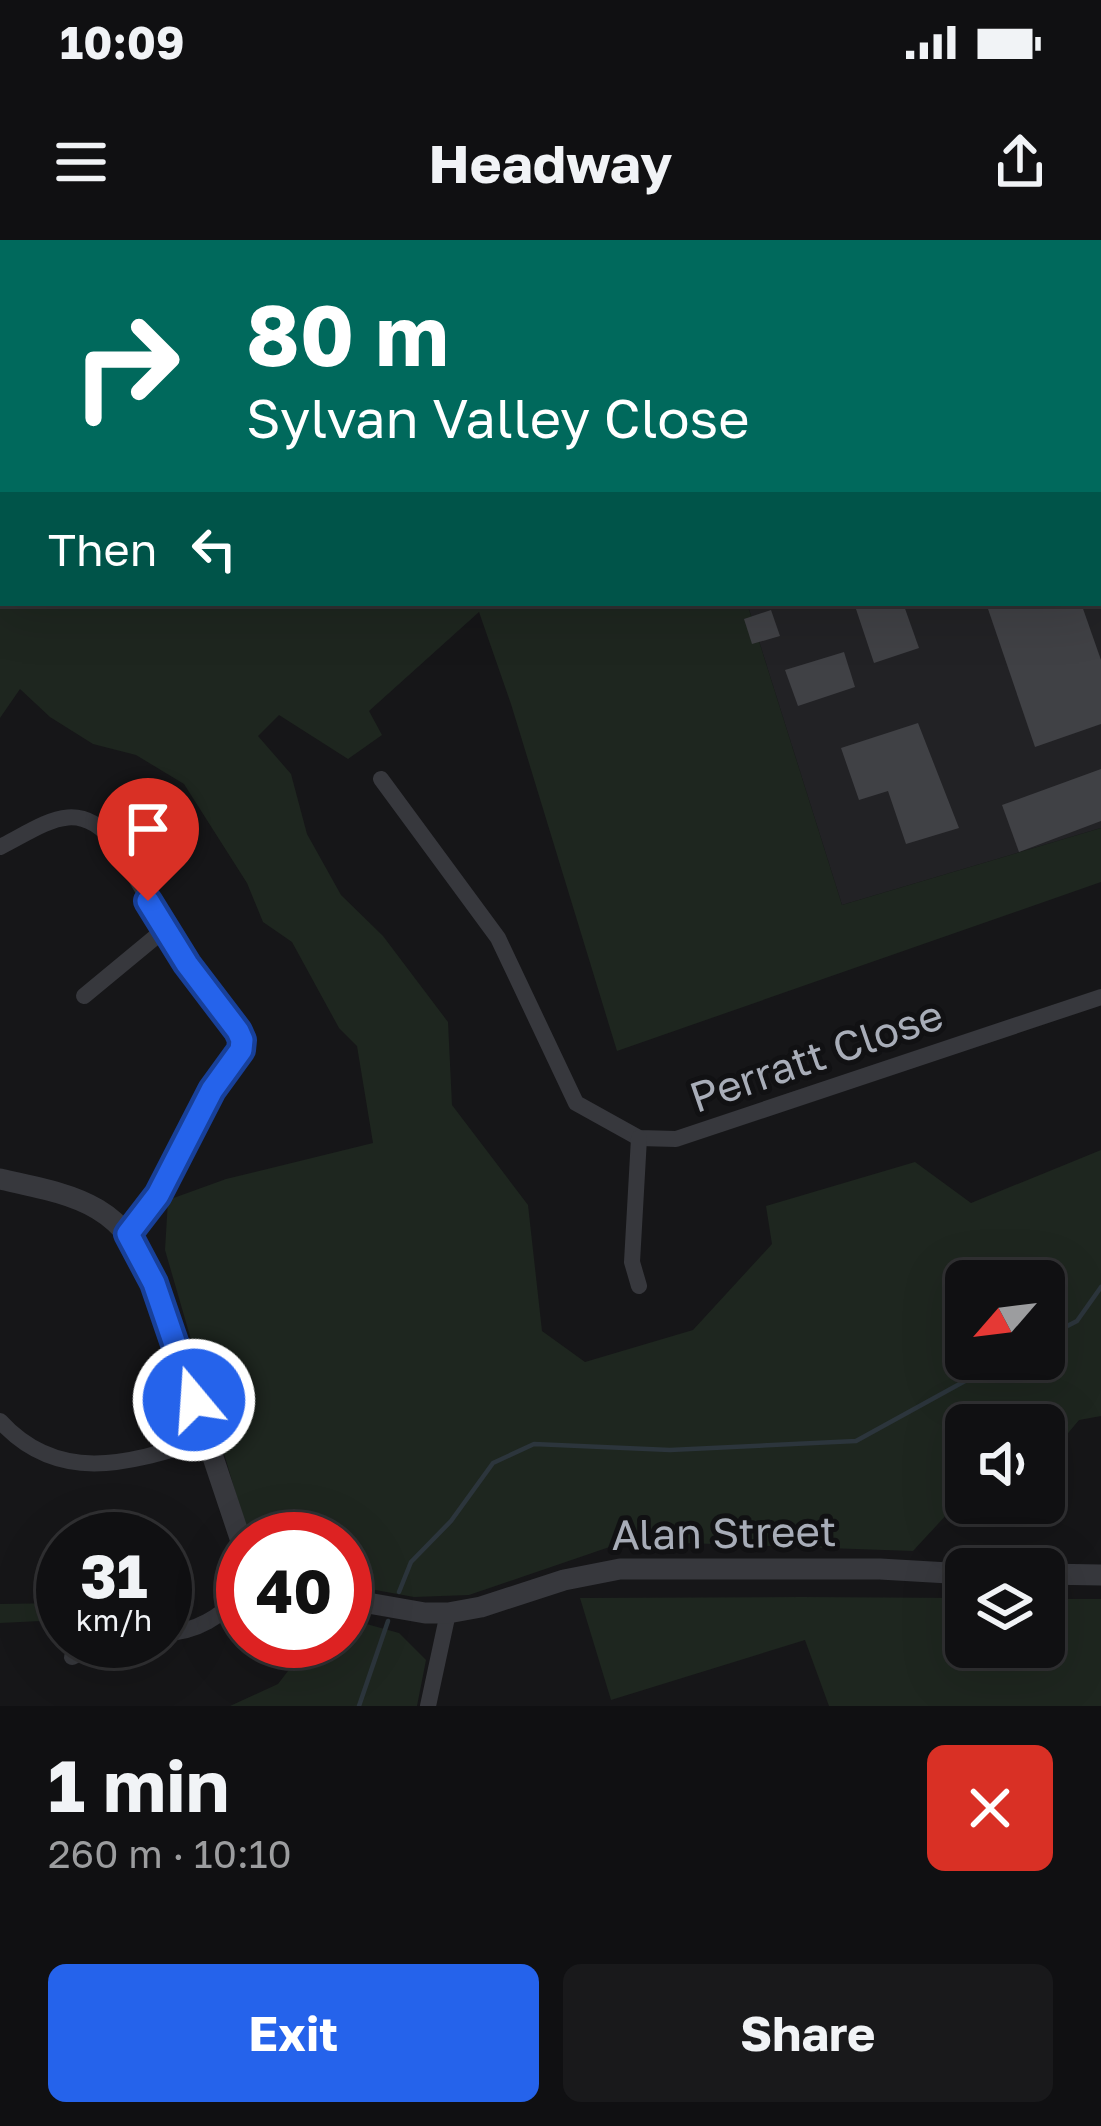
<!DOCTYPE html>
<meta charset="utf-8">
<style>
body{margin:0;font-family:"Golos Text",sans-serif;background:#19191b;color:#f1f3f6;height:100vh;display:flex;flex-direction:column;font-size:45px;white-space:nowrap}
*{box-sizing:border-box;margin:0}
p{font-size:39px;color:#9c9d9f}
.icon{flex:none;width:66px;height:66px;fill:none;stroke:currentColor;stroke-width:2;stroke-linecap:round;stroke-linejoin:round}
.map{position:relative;height:1466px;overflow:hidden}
.panel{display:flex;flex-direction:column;background:#101012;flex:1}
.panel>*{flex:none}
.hud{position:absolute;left:0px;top:0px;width:1101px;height:366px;box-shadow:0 12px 48px #0002,0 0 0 3px #303032;background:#00695c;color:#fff;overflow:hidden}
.needle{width:78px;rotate:242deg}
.fabs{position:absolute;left:945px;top:1020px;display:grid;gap:24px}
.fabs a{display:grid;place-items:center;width:120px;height:120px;border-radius:18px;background:#101012;box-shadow:0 12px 48px #0002,0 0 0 3px #303032;font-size:60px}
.speed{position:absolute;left:36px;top:1272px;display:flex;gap:24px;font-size:60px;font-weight:700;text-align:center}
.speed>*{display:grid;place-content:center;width:156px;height:156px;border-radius:50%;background:#101012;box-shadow:0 12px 48px #0002,0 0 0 3px #303032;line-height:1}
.speed small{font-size:30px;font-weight:400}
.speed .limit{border:18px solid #d22;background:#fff;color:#111}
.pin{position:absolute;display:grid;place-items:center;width:102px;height:102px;color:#fff;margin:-123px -51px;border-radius:50% 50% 50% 0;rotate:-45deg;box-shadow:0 0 12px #0007}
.pin .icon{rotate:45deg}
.me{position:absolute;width:132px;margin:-66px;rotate:342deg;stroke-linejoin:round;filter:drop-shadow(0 0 9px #0008)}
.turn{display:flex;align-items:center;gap:42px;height:252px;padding:0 48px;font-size:54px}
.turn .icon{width:156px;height:156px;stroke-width:2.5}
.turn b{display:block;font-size:84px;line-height:102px}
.then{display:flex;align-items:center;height:114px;padding:0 48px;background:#0003;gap:24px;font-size:45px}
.round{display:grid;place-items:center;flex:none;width:126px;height:126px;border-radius:18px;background:#19191b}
.summary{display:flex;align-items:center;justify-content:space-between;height:204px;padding:0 48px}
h1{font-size:72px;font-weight:700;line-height:90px}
.primary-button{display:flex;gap:24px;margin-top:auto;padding:24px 48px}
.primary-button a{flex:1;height:138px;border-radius:18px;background:#2563eb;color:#fff;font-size:48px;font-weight:700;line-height:138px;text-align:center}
.primary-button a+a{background:#19191b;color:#f1f3f6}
.status{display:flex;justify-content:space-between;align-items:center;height:84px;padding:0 60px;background:#101012;direction:ltr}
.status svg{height:33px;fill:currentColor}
header{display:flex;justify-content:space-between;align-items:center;height:156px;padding:0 48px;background:#101012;font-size:54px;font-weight:700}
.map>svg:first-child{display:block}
.built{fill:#222225}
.green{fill:#1e261f;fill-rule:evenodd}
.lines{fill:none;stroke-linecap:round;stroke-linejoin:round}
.stream{stroke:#2c353c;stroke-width:4.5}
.building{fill:#404145}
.minor{stroke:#37383d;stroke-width:16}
.tertiary{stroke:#37383d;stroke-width:21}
.route-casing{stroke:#184099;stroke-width:30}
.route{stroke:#2563eb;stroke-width:21}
.labels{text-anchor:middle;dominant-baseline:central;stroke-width:10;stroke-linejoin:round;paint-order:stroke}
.street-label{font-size:42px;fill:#a8adb8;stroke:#111113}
</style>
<div class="status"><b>10:09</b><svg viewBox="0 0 49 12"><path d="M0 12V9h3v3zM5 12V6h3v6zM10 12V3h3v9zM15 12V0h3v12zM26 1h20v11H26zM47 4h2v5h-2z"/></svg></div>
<header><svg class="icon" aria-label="menu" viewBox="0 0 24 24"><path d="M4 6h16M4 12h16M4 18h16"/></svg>Headway<svg class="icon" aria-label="share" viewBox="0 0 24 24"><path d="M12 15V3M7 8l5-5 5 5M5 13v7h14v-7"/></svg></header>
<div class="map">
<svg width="1101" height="1466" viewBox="0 0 1101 1466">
<rect width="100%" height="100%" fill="#161618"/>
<polygon class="built" points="1098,346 1101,356 1101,588 842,665 747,363 1098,363"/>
<g class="green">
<polygon points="537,0 981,0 982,3 528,3"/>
<path d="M0,313L3,322V363H747L842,665L1101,588V642L617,811L511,464L479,372L369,471L382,495L348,519L279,475L258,496L291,534L307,594L341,655L383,696L448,782L452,865L528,965L542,1091L585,1122L693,1090L772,1004L766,966L915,922L971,963L1101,910V1176L1079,1180L1044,1222V1185H966V1263H996L982,1272H949L913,1311L627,1301L469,1355L414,1357L359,1347L356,1323L345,1314V1299H325L313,1289L283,1286L248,1296L165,1010L168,960L226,939L373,903L357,806L339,788L292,702L263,682L247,643L184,544L136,515L93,504L50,477L20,449L0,478ZM966,1041H1044V1119H966Z"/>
<polygon points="801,1357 966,1358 966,1407 1044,1407 1044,1359 1101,1359 1101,1466 829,1466 805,1400 611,1460 580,1358"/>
<polygon points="63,1363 62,1380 0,1383 0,1364"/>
<polygon points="345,1378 399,1393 426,1420 417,1466 230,1466 278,1444 311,1401 345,1401"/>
</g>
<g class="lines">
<g class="stream">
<polyline points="1044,1098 1077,1081 1101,1047"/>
<polyline points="399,1352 411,1322 451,1281 493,1223 534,1204 670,1210 856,1201 1005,1119"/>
<polyline points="359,1466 388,1381"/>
</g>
</g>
<g class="building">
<polygon points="854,363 903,363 919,408 874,423"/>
<polygon points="986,363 1081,363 1101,420 1101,484 1035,507"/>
<polygon points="771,370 780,396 752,404 744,379"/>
<polygon points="844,412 855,447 798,466 785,430"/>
<polygon points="918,483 959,588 906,604 888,551 859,560 841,508"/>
<polygon points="1101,529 1101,581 1019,612 1002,565"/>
</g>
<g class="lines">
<g class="minor">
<polyline points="1098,198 1101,196"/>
<polyline points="381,539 498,698 576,863 639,898 676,899 1101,757"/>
<path d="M0,607C44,585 77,555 115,603L187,724L238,791L242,801L241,810L211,850L158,955L128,994"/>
<polyline points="84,756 165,689"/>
<polyline points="639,898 632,1022 639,1046"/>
<path d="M0,1181C60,1247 132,1222 207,1199"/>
<path d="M165,1393C198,1392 220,1376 243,1354"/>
<polyline points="72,1417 105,1401"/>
<polyline points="428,1466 448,1373"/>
</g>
<g class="tertiary">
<path d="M0,939C77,956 122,962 155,1044L243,1307"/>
<polyline points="1044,1334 1101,1335"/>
<polyline points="345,1359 425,1373 448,1373 481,1367 564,1340 620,1329 880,1329 966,1334"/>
</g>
</g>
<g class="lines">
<g class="route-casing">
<polyline id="route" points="148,661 187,724 238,791 242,800 241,810 212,850 158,955 128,994 154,1043 194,1160"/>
</g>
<use href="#route" class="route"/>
</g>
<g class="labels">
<g class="street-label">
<text transform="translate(816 815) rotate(-19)">Perratt Close</text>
<text transform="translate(724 1292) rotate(-1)">Alan Street</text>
</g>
</g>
</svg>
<div class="fabs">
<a><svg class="needle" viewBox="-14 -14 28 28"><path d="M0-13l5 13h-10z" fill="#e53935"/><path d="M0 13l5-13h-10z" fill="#9c9d9f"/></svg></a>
<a><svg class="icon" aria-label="sound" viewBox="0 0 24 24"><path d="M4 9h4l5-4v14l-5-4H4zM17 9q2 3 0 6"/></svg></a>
<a><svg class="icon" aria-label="layers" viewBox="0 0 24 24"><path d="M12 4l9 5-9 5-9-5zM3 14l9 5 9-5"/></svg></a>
</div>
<div class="speed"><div>31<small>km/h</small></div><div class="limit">40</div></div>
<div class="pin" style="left:148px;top:661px;background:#d93025"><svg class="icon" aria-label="arrive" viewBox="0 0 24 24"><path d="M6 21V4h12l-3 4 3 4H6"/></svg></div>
<svg class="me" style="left:194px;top:1160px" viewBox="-20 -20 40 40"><circle r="17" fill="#2563eb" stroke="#fff" stroke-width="3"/><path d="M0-11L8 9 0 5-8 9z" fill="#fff"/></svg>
<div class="hud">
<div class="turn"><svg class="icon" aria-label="right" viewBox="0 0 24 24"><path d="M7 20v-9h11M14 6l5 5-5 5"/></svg><div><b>80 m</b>Sylvan Valley Close</div></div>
<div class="then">Then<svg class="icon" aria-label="left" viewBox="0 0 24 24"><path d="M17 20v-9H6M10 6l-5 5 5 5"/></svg></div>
</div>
</div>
<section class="panel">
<div class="summary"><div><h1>1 min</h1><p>260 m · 10:10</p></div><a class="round" style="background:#d93025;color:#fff"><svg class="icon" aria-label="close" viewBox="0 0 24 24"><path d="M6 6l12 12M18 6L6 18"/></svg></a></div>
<div class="primary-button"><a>Exit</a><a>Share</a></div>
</section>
